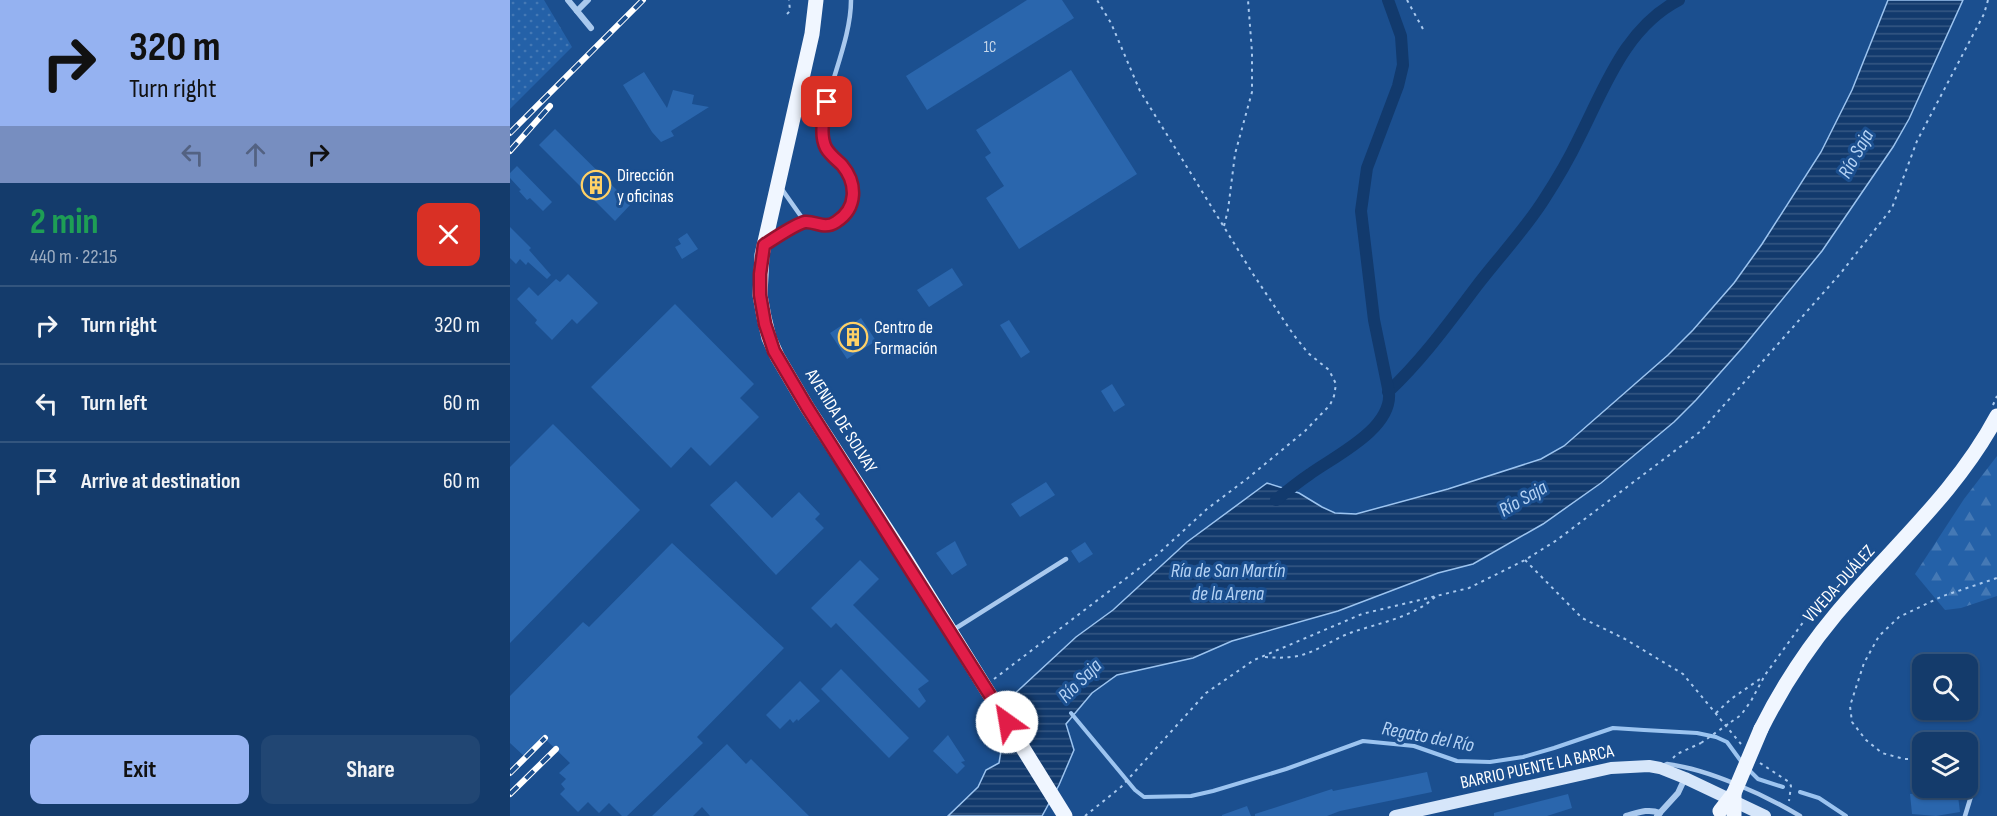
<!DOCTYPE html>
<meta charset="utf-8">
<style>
body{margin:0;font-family:"Sofia Sans Condensed",sans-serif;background:#214673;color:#f1f3f6;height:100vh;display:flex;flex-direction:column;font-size:22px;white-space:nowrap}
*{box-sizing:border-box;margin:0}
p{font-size:20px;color:#9dadc1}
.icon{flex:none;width:33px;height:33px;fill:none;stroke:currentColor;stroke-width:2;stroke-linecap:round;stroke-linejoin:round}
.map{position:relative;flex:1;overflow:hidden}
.drawer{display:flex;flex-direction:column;background:#143b6b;width:510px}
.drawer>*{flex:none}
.banner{background:#95b2f1;color:#111;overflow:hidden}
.controls{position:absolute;left:1402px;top:654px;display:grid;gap:12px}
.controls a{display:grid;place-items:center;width:66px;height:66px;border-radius:12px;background:#143b6b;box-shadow:0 2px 4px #0004,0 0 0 2px #33557e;font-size:30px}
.pin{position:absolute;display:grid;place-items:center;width:51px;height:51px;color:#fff;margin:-26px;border-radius:12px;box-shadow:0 3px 9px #0006}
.me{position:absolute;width:66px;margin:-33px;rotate:328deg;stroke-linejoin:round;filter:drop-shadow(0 0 4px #0008)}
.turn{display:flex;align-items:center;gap:21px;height:126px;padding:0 30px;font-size:27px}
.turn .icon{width:78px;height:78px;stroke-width:2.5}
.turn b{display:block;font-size:42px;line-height:51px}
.lanes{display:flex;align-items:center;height:57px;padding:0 30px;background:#0003;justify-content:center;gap:30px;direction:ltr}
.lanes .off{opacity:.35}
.round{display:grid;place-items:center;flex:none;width:63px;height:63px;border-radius:12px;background:#214673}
.summary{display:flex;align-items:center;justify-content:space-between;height:102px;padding:0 30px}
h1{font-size:36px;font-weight:700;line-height:45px;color:#1e9e55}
.action{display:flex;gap:12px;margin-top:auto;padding:12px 30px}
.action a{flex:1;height:69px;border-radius:12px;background:#95b2f1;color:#111;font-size:24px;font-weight:700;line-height:69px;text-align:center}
.action a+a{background:#214673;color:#f1f3f6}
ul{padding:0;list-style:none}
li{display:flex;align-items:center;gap:18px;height:78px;padding:0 30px;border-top:2px solid #33557e}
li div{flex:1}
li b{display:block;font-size:22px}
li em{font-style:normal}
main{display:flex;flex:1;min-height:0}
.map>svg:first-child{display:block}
.forest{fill:url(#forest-firs)}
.garden{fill:url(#garden-dots)}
.water{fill:url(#water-rules);stroke:#9cc4f0;stroke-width:1.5}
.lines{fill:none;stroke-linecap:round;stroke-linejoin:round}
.stream{stroke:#9cc4f0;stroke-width:4}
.canal{stroke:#123a6d;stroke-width:12}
.building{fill:#2a66ad}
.path{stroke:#a9c9ee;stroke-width:2;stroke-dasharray:3 4.5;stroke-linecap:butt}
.lane{stroke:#a9c9ee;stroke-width:4.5}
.street{stroke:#a9c9ee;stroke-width:6}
.secondary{stroke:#d6e6fa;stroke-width:12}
.primary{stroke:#f0f6ff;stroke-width:15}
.rail-casing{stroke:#fff;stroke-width:6}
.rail{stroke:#1b4f8f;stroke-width:4;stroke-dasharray:11;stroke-linecap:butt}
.path-bridge{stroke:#a9c9ee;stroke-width:2;stroke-dasharray:3 4.5;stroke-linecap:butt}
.primary-bridge{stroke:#f0f6ff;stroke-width:15}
.route-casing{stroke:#92132f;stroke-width:15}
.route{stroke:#e11d48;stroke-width:10}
.labels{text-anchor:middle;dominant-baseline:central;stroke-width:6;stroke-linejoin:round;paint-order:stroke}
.number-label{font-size:15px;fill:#cad9ea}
.poi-label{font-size:18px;fill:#fff;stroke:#1b4f8f;text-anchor:start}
.street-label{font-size:18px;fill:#fff;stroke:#1b4f8f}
.water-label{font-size:20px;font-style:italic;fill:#b5d3f5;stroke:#1b4f8f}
</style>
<main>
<section class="drawer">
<div class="banner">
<div class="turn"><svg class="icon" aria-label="right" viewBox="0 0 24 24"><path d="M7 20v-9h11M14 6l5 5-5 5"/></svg><div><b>320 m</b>Turn right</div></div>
<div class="lanes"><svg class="icon off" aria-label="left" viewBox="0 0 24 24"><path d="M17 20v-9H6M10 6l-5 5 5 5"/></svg><svg class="icon off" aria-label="ahead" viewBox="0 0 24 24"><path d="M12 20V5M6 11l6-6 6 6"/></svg><svg class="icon" aria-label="right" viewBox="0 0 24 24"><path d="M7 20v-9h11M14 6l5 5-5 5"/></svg></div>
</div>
<div class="summary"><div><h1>2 min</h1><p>440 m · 22:15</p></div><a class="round" style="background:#d93025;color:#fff"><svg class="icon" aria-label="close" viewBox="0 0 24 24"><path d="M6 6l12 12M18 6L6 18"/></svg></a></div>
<ul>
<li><svg class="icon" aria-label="right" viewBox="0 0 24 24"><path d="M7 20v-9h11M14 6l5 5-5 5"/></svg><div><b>Turn right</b></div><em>320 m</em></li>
<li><svg class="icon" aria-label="left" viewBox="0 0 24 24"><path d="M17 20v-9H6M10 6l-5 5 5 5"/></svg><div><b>Turn left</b></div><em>60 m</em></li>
<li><svg class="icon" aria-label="arrive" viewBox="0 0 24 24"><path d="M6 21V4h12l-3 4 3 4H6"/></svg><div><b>Arrive at destination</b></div><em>60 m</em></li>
</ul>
<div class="action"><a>Exit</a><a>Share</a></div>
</section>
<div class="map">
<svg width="1487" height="816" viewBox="0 0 1487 816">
<defs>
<pattern id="forest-firs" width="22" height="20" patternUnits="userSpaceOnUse" patternTransform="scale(1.5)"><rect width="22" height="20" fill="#2461a8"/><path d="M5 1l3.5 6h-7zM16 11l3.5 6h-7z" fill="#4579b5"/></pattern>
<pattern id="garden-dots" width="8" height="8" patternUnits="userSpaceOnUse" patternTransform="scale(1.5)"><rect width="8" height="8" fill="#2461a8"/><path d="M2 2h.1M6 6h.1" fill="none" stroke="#4579b5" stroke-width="1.8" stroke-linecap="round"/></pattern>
<pattern id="water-rules" width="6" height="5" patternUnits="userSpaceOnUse" patternTransform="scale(1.5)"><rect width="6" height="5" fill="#123a6d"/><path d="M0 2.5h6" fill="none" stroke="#365883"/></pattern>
</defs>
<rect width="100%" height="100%" fill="#1b4f8f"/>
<polygon class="forest" points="1487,456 1487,596 1451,608 1435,610 1405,574 1454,499"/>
<polygon class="garden" points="0,0 34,0 62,47 0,109"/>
<polygon class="water" points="1378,0 1453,0 1399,119 1383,147 1312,251 1234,346 1186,400 1164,422 1091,483 1033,524 963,564 928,573 828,611 722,641 683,658 607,675 582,693 556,724 564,750 549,785 532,816 438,816 468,787 476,770 489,763 500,698 566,637 603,610 677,542 757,483 789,493 812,507 825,513 846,514 938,489 1031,459 1054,446 1158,355 1183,330 1224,283 1252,244 1311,152 1342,90"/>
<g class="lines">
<g class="stream">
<polyline points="561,713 625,790 634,797 681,796 703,791 776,769 853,741 904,746 947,761 980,762 1013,757 1044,748 1103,728 1134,730 1187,733 1206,737 1217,742 1233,764"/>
<polyline points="1238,769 1248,779 1273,787"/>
<polyline points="1290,792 1309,798 1336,816"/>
</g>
<g class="canal">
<path d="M878,392C912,360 938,324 966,287C988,258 1013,232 1033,201C1046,181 1059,159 1069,138C1095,87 1115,28 1169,0"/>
<path d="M766,500C777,491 788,482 800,474C825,456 882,429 879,393L864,320L851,211L857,168L888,86L893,65L891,36L878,0"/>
</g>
</g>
<g class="building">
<polygon points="517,0 552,0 564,18 417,110 396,76"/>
<polygon points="561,70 627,174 509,249 476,198 494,186 475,157 481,153 466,130"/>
<polygon points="134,72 157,108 163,90 184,95 182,104 199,107 161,131 164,136 151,142 142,132 113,85"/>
<polygon points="45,129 121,204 105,221 29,145"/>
<polygon points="7,166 42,202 33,211 20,198 17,200 9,191 11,190 0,178 0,173"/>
<polygon points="0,227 21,248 19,250 41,275 37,279 18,262 16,265 10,259 6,264 0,258"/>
<polygon points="177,233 188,249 172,259 165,247 171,244 168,239"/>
<polygon points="442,268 453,285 419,307 407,290"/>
<polygon points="58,274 88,303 67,324 62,319 42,340 25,323 27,320 7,299 19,287 28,296 46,279 50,282"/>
<polygon points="165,304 244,384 230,398 249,417 200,466 181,447 161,468 81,387"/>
<polygon points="351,318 366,341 337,359 320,333 337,322 340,326"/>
<polygon points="499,320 520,352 511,358 490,325"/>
<polygon points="602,384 615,405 604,412 591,391"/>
<polygon points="43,424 130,510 0,643 0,467"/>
<polygon points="226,481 262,518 289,492 310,514 305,519 314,528 266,575 200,505"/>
<polygon points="536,482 545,495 510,517 501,504"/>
<polygon points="445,541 457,565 442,575 426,553"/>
<polygon points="575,542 583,554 569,563 561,551"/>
<polygon points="162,543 274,648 187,737 193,743 117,816 112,816 99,803 89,813 78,802 68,812 50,794 55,789 51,784 56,779 49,773 60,763 33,737 14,756 0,743 0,696 73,622 79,627"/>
<polygon points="350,560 369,579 343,605 419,681 408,689 416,701 409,708 326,623 321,628 301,608"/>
<polygon points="331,669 399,738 379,758 311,689"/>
<polygon points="290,681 310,701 288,721 287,719 283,723 280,719 270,729 256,715"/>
<polygon points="438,735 455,761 451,762 455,766 447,774 423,751"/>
<polygon points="217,744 236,764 241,759 299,816 200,816 192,807 183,816 142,816"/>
<polygon points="917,772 922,792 830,811 817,816 745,816 745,814 822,789 823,791"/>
<polygon points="1420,792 1421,799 1448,796 1450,812 1426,816 1402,814 1400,794"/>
<polygon points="1058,794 1062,808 1037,816 984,816 984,813"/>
<polygon points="737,806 741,816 712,816 712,815"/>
</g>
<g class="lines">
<g class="path">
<polyline points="897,0 913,29"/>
<polyline points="277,14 280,11 279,0"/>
<polyline points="714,226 718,210 725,154 742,92 742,52 738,0"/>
<polyline points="1483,405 1487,396"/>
<polyline points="1015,560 1072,618 1115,639 1173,674 1231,744"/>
<path d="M755,657C766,658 777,658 788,656C806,652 822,640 840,633C868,623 902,618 925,597"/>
<polyline points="484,679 648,554 697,509 738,478 795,431 820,405 824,396 826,384 819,370 798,353 783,334 743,274 630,91 601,23 587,0"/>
<polyline points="1206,713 1221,699 1253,677"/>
<polyline points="1221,722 1231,715 1241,701 1255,675 1294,621 1335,582"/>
<polyline points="1163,758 1167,754 1191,743"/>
<polyline points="1413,759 1394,759 1372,753 1356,740 1342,722 1340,706 1354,663 1369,636 1389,617 1433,596 1487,578"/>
<polyline points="1250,763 1279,782 1281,786 1279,801"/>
<polyline points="575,816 611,787 696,693 744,660 852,614 959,588 1015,560 1047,540 1191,431 1330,274 1382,208 1407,141 1474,14 1478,0"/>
</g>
<g class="lane">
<path d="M271,188L295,222C315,227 337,224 343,200C351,172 316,160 313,136C312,122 316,108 319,95C327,65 341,31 341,0"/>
<polyline points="258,243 295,222"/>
<polyline points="443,630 556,559"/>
<path d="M1151,767L1157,764C1198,769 1255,795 1290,816"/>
<polyline points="1455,816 1462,793"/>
</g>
<g class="street">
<polyline points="58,0 81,28"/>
<polyline points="67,11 78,0"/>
<path d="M1116,816C1127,813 1138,808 1150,813"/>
<polyline points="1147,816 1168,793 1175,778"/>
</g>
<polyline class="secondary" points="885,816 1101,768 1139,766 1150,768 1175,778 1255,816"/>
<g class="primary">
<polyline points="306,0 302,34 252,255 250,295 254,317 259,338 267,356 297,407 395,558 555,816"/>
<path d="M1251,729C1272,687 1296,650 1326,614C1381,548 1446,493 1487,416"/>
</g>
<g class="rail-casing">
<g id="rail">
<polyline points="0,133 133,0"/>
<polyline points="0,151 40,106"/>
<polyline points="0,773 35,738"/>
<polyline points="0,794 46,749"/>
</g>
</g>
<use href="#rail" class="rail"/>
<polyline class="path-bridge" points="1191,743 1221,722"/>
<g class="primary-bridge">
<polyline points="1224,793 1224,815"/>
<polyline points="1210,811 1224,793 1251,729"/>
</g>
</g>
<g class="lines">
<g class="route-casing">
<path id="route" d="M317,102C314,116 309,134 316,148C320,155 327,160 332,165C347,183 348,208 326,222C314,230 306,221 295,222C287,223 262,240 254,245L250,274V295L255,324L264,351L297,407L497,722"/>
</g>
<use href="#route" class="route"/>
</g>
<defs>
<g id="building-ring" transform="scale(1.5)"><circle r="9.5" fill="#1b4f8f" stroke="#ffd166" stroke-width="1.5"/><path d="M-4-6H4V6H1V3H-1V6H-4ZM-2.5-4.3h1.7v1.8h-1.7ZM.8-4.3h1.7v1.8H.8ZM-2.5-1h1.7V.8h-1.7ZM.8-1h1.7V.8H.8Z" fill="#ffd166"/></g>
</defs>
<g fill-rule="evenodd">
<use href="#building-ring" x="86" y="185"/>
<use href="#building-ring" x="343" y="337"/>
</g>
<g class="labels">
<g class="number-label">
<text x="480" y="47">1C</text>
</g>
<g class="poi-label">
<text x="107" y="175">Dirección<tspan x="107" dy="21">y oficinas</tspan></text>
<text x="364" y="327">Centro de<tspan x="364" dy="21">Formación</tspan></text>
</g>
<g class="street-label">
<text transform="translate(331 421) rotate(58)">AVENIDA DE SOLVAY</text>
<text transform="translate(1329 584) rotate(-48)">VIVEDA-DUÁLEZ</text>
<text transform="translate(1027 767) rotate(-12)">BARRIO PUENTE LA BARCA</text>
</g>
<g class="water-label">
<text transform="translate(1346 154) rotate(-61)">Río Saja</text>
<text transform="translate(1013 499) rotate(-30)">Río Saja</text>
<text x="718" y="571">Ría de San Martín<tspan x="718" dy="23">de la Arena</tspan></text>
<text transform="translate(570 681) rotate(-45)">Río Saja</text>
<text transform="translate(918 737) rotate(11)">Regato del Río</text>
</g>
</g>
</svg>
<div class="controls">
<a><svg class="icon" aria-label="search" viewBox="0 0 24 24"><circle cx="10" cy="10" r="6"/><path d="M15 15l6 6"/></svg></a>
<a><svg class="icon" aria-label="layers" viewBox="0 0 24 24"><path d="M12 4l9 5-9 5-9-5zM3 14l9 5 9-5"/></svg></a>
</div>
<div class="pin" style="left:317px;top:102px;background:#d93025"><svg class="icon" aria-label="arrive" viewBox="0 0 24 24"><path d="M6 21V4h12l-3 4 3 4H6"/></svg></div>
<svg class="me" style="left:497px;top:722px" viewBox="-20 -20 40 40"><circle r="19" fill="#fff"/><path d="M0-13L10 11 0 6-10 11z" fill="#e11d48"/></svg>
</div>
</main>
